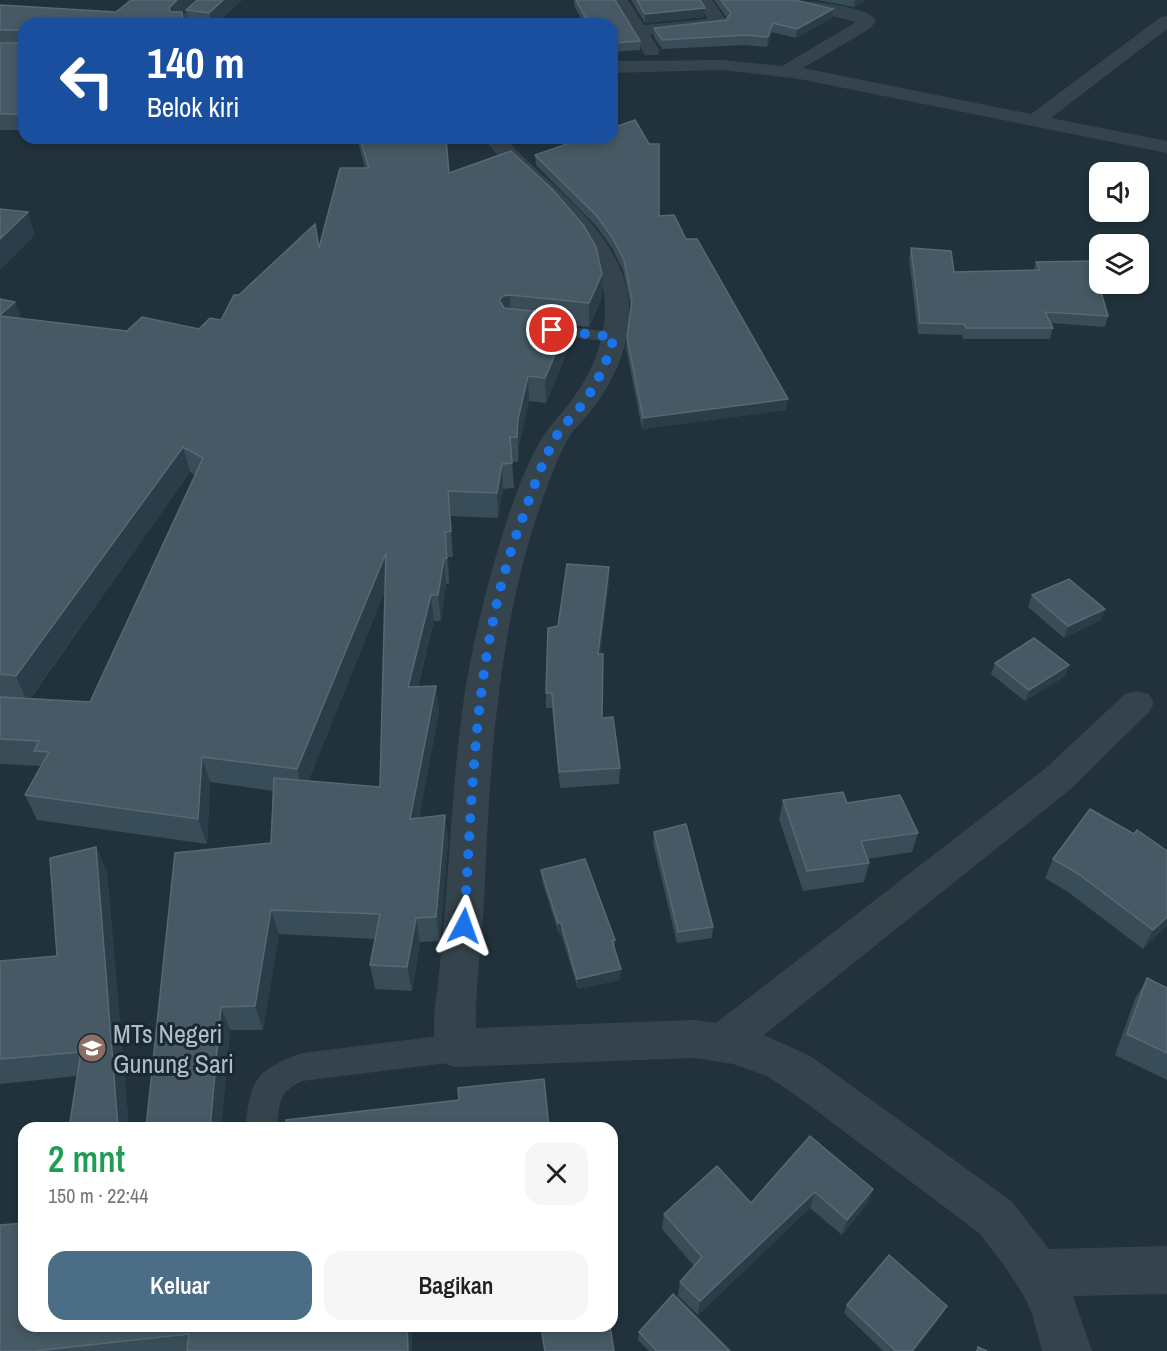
<!DOCTYPE html>
<html lang="id">
<meta charset="utf-8">
<style>
body{margin:0;font-family:"Archivo Narrow",sans-serif;background:#f6f6f6;color:#202124;height:100vh;display:flex;flex-direction:column;font-size:22px;white-space:nowrap}
*{box-sizing:border-box;margin:0}
p{font-size:20px;color:#757577}
.icon{flex:none;width:33px;height:33px;fill:none;stroke:currentColor;stroke-width:2;stroke-linecap:round;stroke-linejoin:round}
.map{position:relative;flex:1;overflow:hidden}
.details{position:absolute;left:18px;top:1122px;width:600px;height:210px;display:flex;flex-direction:column;background:#fff;border-radius:18px;box-shadow:0 3px 9px #0003}
.details>*{flex:none}
.top-card{position:absolute;left:18px;top:18px;width:600px;height:126px;border-radius:18px;box-shadow:0 3px 9px #0003;background:#1a4fa0;color:#fff;overflow:hidden}
.buttons{position:absolute;left:1089px;top:162px;display:grid;gap:12px}
.buttons a{display:grid;place-items:center;width:60px;height:60px;border-radius:12px;background:#fff;box-shadow:0 3px 9px #0003;font-size:30px}
.pin{position:absolute;display:grid;place-items:center;width:51px;height:51px;color:#fff;margin:-26px;border:3px solid #fff;border-radius:50%;box-shadow:0 2px 6px #0007}
.me{position:absolute;width:66px;margin:-33px;rotate:4deg;stroke-linejoin:round;filter:drop-shadow(0 0 4px #0008)}
.turn{display:flex;align-items:center;gap:21px;height:126px;padding:0 30px;font-size:27px}
.turn .icon{width:78px;height:78px;stroke-width:2.5}
.turn b{display:block;font-size:42px;line-height:51px}
.round{display:grid;place-items:center;flex:none;width:63px;height:63px;border-radius:18px;background:#f6f6f6}
.summary{display:flex;align-items:center;justify-content:space-between;height:102px;padding:0 30px}
h1{font-size:36px;font-weight:600;line-height:45px;color:#1e9e55}
.primary-button{display:flex;gap:12px;margin-top:auto;padding:12px 30px}
.primary-button a{flex:1;height:69px;border-radius:18px;background:#4b6d86;color:#fff;font-size:24px;font-weight:600;line-height:69px;text-align:center}
.primary-button a+a{background:#f6f6f6;color:#202124}
.map>svg:first-child{display:block}
.lines{fill:none;stroke-linecap:round;stroke-linejoin:round}
.lane{fill:#35434c;fill-rule:evenodd}
.street{fill:#35434c;fill-rule:evenodd}
.wall{fill:#394d58;fill-rule:evenodd}
.shaded-wall{fill:#2a3d48}
.building{fill:#465964;stroke:#566974;stroke-width:1.5}
.route{stroke:#1a73e8;stroke-width:10;stroke-dasharray:0 18}
.labels{text-anchor:middle;dominant-baseline:central;stroke-width:6;stroke-linejoin:round;paint-order:stroke}
.near-poi-label{font-size:26px;fill:#b0bec8;stroke:#1a2831;text-anchor:start}
</style>
<div class="map">
<svg width="1167" height="1351" viewBox="0 0 1167 1351">
<rect width="100%" height="100%" fill="#21323c"/>
<g class="lines">
<g class="lane">
<polygon points="197,0 204,0 207,3 187,24 174,24"/>
<polygon points="540,324 614,332 620,333 623,337 620,341 614,342 534,333 531,329 534,325"/>
<path d="M455,1034L466,1038L470,1048L466,1058L455,1062L302,1081C277,1093 280,1103 277,1128H245C251,1078 255,1071 302,1053Z"/>
</g>
<g class="street">
<polygon points="612,0 628,0 644,25 708,19 696,0 712,0 728,23 725,27 719,28 650,35 660,51 657,55 645,55"/>
<path d="M781,0C800,0 864,4 876,20L871,28L803,68L1031,114L1161,17L1167,16V29L1051,118L1167,141V153L799,79L723,70L612,73V61L723,60L782,66L856,22L783,4Z"/>
<path d="M484,138H505C548,186 617,227 628,296C635,337 615,381 590,412C585,419 579,424 574,430C564,443 558,459 552,474C498,610 490,757 484,902C482,943 475,988 476,1028L694,1020L716,1023L1047,767L1125,694L1137,691L1149,694L1154,703L1149,712L1073,787L764,1035L812,1057L1011,1201L1049,1249L1167,1246V1294L1073,1296L1092,1351H1042L1032,1314L1024,1296L1003,1264L979,1233L797,1096L767,1076L733,1064L694,1058L455,1067L440,1062L434,1048V1015C449,907 449,798 465,691C475,631 490,572 509,514C518,489 527,463 541,440C550,424 563,413 573,398C594,370 609,331 604,295C594,224 521,192 484,138Z"/>
</g>
</g>
<g class="wall">
<polygon points="242,0 215,24 189,24 186,10"/>
<polygon points="574,0 615,0 640,41 640,50 612,52 612,24 584,24 574,5"/>
<polygon points="631,0 700,0 704,17 645,23"/>
<polygon points="714,0 795,0 832,18 796,38 772,32 767,47 745,45 662,49 654,37 654,28 726,20 727,18"/>
<polygon points="817,0 866,0 854,7"/>
<polygon points="0,5 116,12 182,12 24,24 24,130 0,130"/>
<path d="M357,138H446L449,173L602,298L589,327L572,325V340L546,403L529,401L519,445L518,462H512L514,488L503,489L498,518L450,516L453,557H448L449,584H446L441,621H434L418,687L436,686L439,711L419,818L445,815L448,841L440,941L420,942L412,991L375,989L370,965L375,939L279,934L263,1030H230L221,1128H146L271,843L273,791L210,782L207,844L37,820L25,795L41,766L0,764V299L21,318L127,331L199,329L221,320L239,295L319,248L365,168ZM190,472L195,475L90,702L30,699ZM385,590L380,787L308,781Z"/>
<polygon points="535,155 659,216 686,239 786,410 642,429 626,348 627,337 631,308 623,270 612,248 597,227 536,165"/>
<polygon points="911,248 954,272 1034,270 1036,262 1108,316 1105,327 1051,323 1053,328 1050,339 963,339 962,335 918,334 909,259"/>
<polygon points="609,583 600,654 602,718 620,768 619,784 560,788 552,708 546,708 546,693 558,626"/>
<polygon points="1032,595 1105,609 1101,620 1064,638 1028,607"/>
<polygon points="995,663 1069,665 1065,676 1025,701 991,674"/>
<polygon points="783,800 847,803 918,833 912,852 868,859 869,863 864,882 803,891 779,819"/>
<polygon points="654,832 713,927 712,938 677,943 653,843"/>
<polygon points="96,847 107,872 129,1128 77,1076 0,1084 0,961 57,956"/>
<polygon points="1053,859 1167,925 1143,949 1068,892 1045,878"/>
<polygon points="541,870 615,940 615,950 620,980 578,989 561,934 559,934 542,881"/>
<polygon points="1147,978 1167,988 1167,1080 1115,1055 1135,999"/>
<polygon points="810,1136 873,1189 867,1204 842,1235 810,1208 698,1315 678,1296 680,1282 694,1266 662,1229 664,1214 751,1203"/>
<polygon points="847,1305 942,1315 914,1351 883,1351 844,1313"/>
<polygon points="24,1326 411,1326 412,1351 0,1351"/>
<polygon points="540,1326 610,1326 614,1351 544,1351"/>
<polygon points="639,1332 730,1351 649,1351 638,1340"/>
</g>
<g class="shaded-wall">
<polygon points="177,0 194,0 182,12 184,24 172,22 169,8"/>
<polygon points="223,0 242,0 215,24 211,24 209,13"/>
<polygon points="855,0 866,0 854,7"/>
<polygon points="705,8 704,17 645,23 645,14"/>
<polygon points="833,9 832,18 796,38 797,29"/>
<polygon points="773,23 772,32 767,47 768,37"/>
<polygon points="28,212 35,235 0,270 0,239"/>
<polygon points="602,274 602,298 589,327 589,303"/>
<polygon points="510,295 511,319 499,300 503,296"/>
<polygon points="15,302 24,326 0,315"/>
<polygon points="572,315 572,340 546,403 545,378"/>
<polygon points="528,376 529,401 519,445 518,462 518,419"/>
<polygon points="788,399 786,410 642,429 643,418"/>
<polygon points="183,447 190,472 27,702 16,676"/>
<polygon points="502,464 503,489 498,518 497,493"/>
<polygon points="445,532 448,557 449,584"/>
<polygon points="386,553 390,579 303,795 297,769"/>
<polygon points="444,559 446,584 441,621 438,595"/>
<polygon points="609,567 609,583 598,670 598,654"/>
<polygon points="431,595 434,621 411,713 408,687"/>
<polygon points="1105,609 1101,620 1064,638 1068,626"/>
<polygon points="1069,665 1065,676 1025,701 1029,690"/>
<polygon points="436,686 439,711 414,844 410,819"/>
<polygon points="202,757 210,782 207,844 198,819"/>
<polygon points="445,815 448,841 440,941 436,917"/>
<polygon points="96,847 107,872 129,1128 118,1128"/>
<polygon points="271,910 279,934 263,1030 255,1006"/>
<polygon points="1167,917 1167,925 1143,949 1153,930"/>
<polygon points="416,918 420,942 412,991 407,967"/>
<polygon points="558,923 561,923 561,934 559,934"/>
<polygon points="621,969 620,980 578,989 577,979"/>
<polygon points="221,1007 230,1030 221,1128 210,1128"/>
<polygon points="873,1189 867,1204 842,1235 847,1220"/>
<polygon points="815,1192 810,1208 698,1315 700,1301"/>
<polygon points="947,1306 942,1315 914,1351 912,1351"/>
<polygon points="407,1326 411,1326 412,1351 408,1351"/>
</g>
<g class="building">
<polygon points="131,0 177,0 169,8 171,12 182,12 183,24 24,24 24,114 0,114 0,43 21,43 21,30 0,30 0,5 116,12"/>
<polygon points="197,0 223,0 209,13 186,10"/>
<polygon points="576,0 615,0 640,41 612,43 612,24 589,24"/>
<polygon points="637,0 700,0 705,8 645,14"/>
<polygon points="721,0 795,0 833,9 797,29 773,23 768,37 746,35 662,40 654,28 726,20 731,13"/>
<polygon points="635,120 649,144 659,144 659,216 674,215 686,239 697,239 788,399 643,418 627,337 632,300 624,260 612,237 597,216 535,155 584,138 612,138 612,128"/>
<polygon points="360,138 446,138 449,173 511,151 552,189 584,226 596,247 602,274 589,303 510,295 503,296 499,300 504,308 572,315 545,378 528,376 518,419 517,437 510,437 512,463 502,464 497,493 448,491 451,531 445,532 447,558 444,559 438,595 431,595 408,687 436,686 410,819 445,815 436,917 416,918 407,967 370,965 380,914 271,910 255,1006 221,1007 210,1128 146,1128 175,853 271,843 274,778 380,787 386,553 297,769 202,757 198,819 25,795 49,752 34,751 39,741 0,739 0,697 90,702 203,458 183,447 16,676 0,674 0,316 127,331 142,317 199,329 210,318 221,320 234,295 239,295 315,224 319,248 340,168 369,168"/>
<polygon points="0,209 28,212 0,239"/>
<polygon points="911,248 951,251 954,272 1040,270 1036,262 1092,261 1108,316 1045,312 1053,328 966,328 964,324 920,323"/>
<polygon points="0,299 15,302 0,315"/>
<polygon points="567,564 609,567 598,654 603,654 602,718 613,717 620,768 559,772 552,693 546,693 548,628 558,626"/>
<polygon points="1069,579 1105,609 1068,626 1032,595"/>
<polygon points="1034,638 1069,665 1029,690 995,663"/>
<polygon points="843,792 847,803 900,795 918,833 861,841 869,863 807,871 783,800"/>
<polygon points="1090,809 1134,834 1137,830 1167,851 1167,917 1153,930 1077,873 1053,859"/>
<polygon points="686,824 713,927 678,932 654,832"/>
<polygon points="96,847 118,1128 69,1128 81,1052 0,1059 0,961 57,956 50,858"/>
<polygon points="585,859 615,940 612,941 621,969 577,979 561,923 558,923 541,870"/>
<polygon points="1147,978 1167,988 1167,1053 1127,1034"/>
<polygon points="544,1079 549,1128 286,1128 286,1120 459,1100 458,1088"/>
<polygon points="810,1136 873,1189 847,1220 815,1192 700,1301 680,1282 702,1257 664,1214 717,1166 751,1203"/>
<polygon points="24,1223 24,1326 407,1326 408,1351 187,1351 189,1334 34,1351 0,1351 0,1225"/>
<polygon points="889,1255 947,1306 912,1351 896,1351 847,1305"/>
<polygon points="673,1294 730,1351 657,1351 639,1332"/>
<polygon points="541,1326 610,1326 614,1351 545,1351"/>
<polygon points="978,1347 987,1351 977,1351"/>
</g>
<g class="lines">
<path class="route" d="M464,926C473,792 473,650 521,522C532,492 543,458 560,430C566,422 575,415 581,406C597,385 607,362 614,337L552,330"/>
</g>
<defs>
<g id="school-disc" transform="scale(1.5)"><circle r="9.5" fill="#8d6e63" stroke="#1a2831"/><path d="M0-5L7-2L0 1L-7-2ZM-4 1L0 2.5L4 1V4Q0 6-4 4Z" fill="#fff"/></g>
</defs>
<g fill-rule="evenodd">
<use href="#school-disc" x="92" y="1048"/>
</g>
<g class="labels">
<g class="near-poi-label">
<text x="113" y="1033">MTs Negeri<tspan x="113" dy="30">Gunung Sari</tspan></text>
</g>
</g>
</svg>
<div class="buttons">
<a><svg class="icon" aria-label="sound" viewBox="0 0 24 24"><path d="M4 9h4l5-4v14l-5-4H4zM17 9q2 3 0 6"/></svg></a>
<a><svg class="icon" aria-label="layers" viewBox="0 0 24 24"><path d="M12 4l9 5-9 5-9-5zM3 14l9 5 9-5"/></svg></a>
</div>
<div class="pin" style="left:552px;top:330px;background:#d93025"><svg class="icon" aria-label="arrive" viewBox="0 0 24 24"><path d="M6 21V4h12l-3 4 3 4H6"/></svg></div>
<svg class="me" style="left:464px;top:926px" viewBox="-20 -20 40 40"><path d="M0-17L14 15 0 8-14 15z" fill="#1a73e8" stroke="#fff" stroke-width="4"/></svg>
<div class="top-card">
<div class="turn"><svg class="icon" aria-label="left" viewBox="0 0 24 24"><path d="M17 20v-9H6M10 6l-5 5 5 5"/></svg><div><b>140 m</b>Belok kiri</div></div>
</div>
<section class="details">
<div class="summary"><div><h1>2 mnt</h1><p>150 m · 22:44</p></div><a class="round"><svg class="icon" aria-label="close" viewBox="0 0 24 24"><path d="M6 6l12 12M18 6L6 18"/></svg></a></div>
<div class="primary-button"><a>Keluar</a><a>Bagikan</a></div>
</section>
</div>
